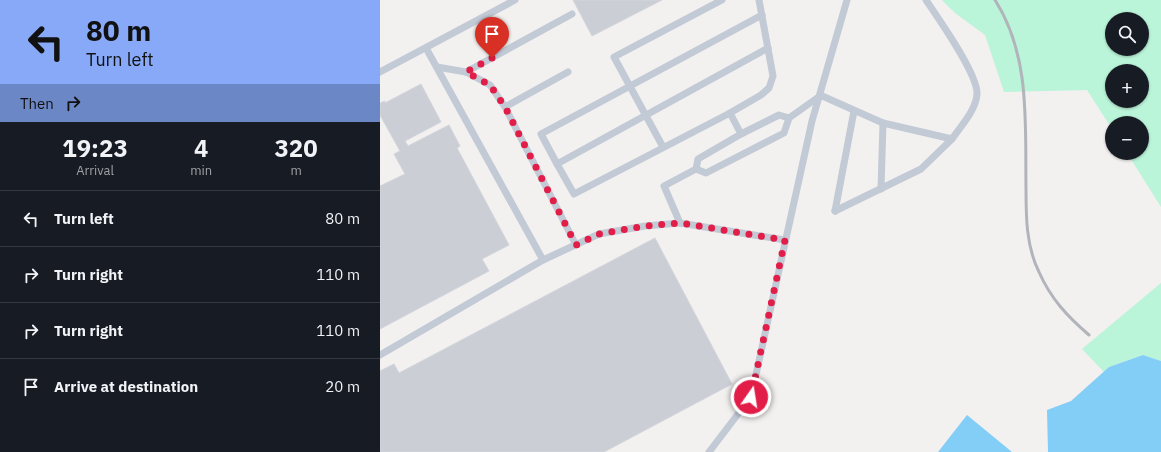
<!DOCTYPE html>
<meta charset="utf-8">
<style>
body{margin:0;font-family:"IBM Plex Sans",sans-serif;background:#242831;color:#f1f3f6;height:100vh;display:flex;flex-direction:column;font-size:15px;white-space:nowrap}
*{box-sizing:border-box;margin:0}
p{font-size:13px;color:#9ea1a6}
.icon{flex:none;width:22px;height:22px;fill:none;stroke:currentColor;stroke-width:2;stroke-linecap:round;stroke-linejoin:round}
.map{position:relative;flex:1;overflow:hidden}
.panel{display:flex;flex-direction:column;background:#171b24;width:380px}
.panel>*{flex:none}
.guide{background:#87a9f7;color:#111;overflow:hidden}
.tools{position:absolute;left:725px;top:12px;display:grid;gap:8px}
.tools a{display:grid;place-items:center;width:44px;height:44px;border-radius:50%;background:#171b24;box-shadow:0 1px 3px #0004;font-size:20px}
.pin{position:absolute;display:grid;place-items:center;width:34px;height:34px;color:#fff;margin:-41px -17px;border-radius:50% 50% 50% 0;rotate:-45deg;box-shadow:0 0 4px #0007}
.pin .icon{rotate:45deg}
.me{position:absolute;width:44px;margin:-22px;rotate:13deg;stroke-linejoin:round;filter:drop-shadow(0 0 3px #0008)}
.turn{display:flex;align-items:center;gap:14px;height:84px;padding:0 20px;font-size:18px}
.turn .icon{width:52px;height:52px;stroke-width:2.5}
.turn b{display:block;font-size:28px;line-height:34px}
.then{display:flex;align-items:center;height:38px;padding:0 20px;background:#0003;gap:8px;font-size:15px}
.eta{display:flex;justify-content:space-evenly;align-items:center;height:68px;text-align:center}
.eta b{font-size:24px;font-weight:700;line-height:28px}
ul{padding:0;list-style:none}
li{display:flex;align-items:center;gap:12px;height:56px;padding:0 20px;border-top:1px solid #363941}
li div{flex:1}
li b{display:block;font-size:15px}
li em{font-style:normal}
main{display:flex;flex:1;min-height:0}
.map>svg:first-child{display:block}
.green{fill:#baf4d9;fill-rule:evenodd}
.water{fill:#83cef6}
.building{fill:#ccced6;stroke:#d3d5dc}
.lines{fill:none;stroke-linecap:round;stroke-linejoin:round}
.service{stroke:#c2cad6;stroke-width:7}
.rail{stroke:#b1b4bb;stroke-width:3}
.route{stroke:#e11d48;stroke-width:7;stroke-dasharray:0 12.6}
</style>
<main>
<section class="panel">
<div class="guide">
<div class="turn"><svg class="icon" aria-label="left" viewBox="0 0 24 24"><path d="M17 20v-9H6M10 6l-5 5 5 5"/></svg><div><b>80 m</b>Turn left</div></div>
<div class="then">Then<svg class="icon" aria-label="right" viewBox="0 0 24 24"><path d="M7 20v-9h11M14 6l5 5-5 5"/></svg></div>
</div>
<div class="eta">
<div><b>19:23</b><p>Arrival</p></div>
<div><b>4</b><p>min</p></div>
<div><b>320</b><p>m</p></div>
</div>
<ul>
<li><svg class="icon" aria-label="left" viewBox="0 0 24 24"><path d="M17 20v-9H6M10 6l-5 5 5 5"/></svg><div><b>Turn left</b></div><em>80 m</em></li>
<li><svg class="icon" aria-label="right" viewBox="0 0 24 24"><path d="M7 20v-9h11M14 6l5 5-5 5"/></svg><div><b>Turn right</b></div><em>110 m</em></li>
<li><svg class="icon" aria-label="right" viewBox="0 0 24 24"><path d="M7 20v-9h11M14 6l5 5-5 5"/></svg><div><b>Turn right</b></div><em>110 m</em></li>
<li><svg class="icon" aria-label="arrive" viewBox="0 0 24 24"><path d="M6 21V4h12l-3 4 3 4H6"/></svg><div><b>Arrive at destination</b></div><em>20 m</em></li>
</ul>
</section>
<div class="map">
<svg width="781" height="452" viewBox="0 0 781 452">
<rect width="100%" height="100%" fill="#f3f0f0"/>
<g class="green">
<path d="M562,0H781V207L747,153H762V123H732V129L707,90L624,92L605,35L575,13ZM732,19H762V49H732ZM732,71H762V101H732Z"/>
<polygon points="781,283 781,361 763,355 729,367 724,372 702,349"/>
</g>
<g class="water">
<polygon points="763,355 781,361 781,452 668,452 667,410 691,401 729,367"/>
<polygon points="587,415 632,452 558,452"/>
</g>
<g class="building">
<polygon points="193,0 282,0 212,36"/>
<polygon points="41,84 61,122 25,141 28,146 69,125 80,146 77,148 129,245 102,259 109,271 0,329 0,186 25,174 14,154 20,151 0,115 0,103 5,101 5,103"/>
<polygon points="275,238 352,384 224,452 0,452 0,371 14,364 19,373"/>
</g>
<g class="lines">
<g class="service">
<polyline points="382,15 161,134 177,164 388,48"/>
<polyline points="57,67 86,72 110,85 125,107 196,245"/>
<polyline points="0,72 135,0"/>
<polyline points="86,72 192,14"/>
<path d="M440,95L503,123L572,139C581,126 596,110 597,94C598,74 558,18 546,0"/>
<polyline points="125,107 188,72"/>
<polyline points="361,134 350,113 381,95 389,88 393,76 379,0"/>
<polyline points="283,147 234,57 342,0"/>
<polyline points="177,164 194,194 350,113"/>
<polyline points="316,169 318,159 361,134 399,115 409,118"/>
<polyline points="501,189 503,123"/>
<polyline points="455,211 541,169 572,139"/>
<polyline points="455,211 474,111"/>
<polyline points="405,240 300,223 284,186 316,169 326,173 404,133 409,118 440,96"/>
<polyline points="163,260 219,234 265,226 300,223"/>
<polyline points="0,355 163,260 46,48"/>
<polyline points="329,452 371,397 432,121 467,0"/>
</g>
<path class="rail" d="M615,0C651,56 645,125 646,189C646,216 646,246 659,272C671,299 687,316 709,335"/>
</g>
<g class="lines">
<polyline class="route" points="112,58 86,72 110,85 125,107 196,245 219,234 265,226 300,223 405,240 371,397"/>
</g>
</svg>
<div class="tools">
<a><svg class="icon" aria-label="search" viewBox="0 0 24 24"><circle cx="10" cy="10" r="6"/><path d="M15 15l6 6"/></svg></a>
<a>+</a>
<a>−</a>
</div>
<div class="pin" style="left:112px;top:58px;background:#d93025"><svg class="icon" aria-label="arrive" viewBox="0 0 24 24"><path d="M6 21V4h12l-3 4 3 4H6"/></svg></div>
<svg class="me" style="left:371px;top:397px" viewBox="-20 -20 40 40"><circle r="17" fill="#e11d48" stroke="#fff" stroke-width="3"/><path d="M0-11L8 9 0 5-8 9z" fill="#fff"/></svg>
</div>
</main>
